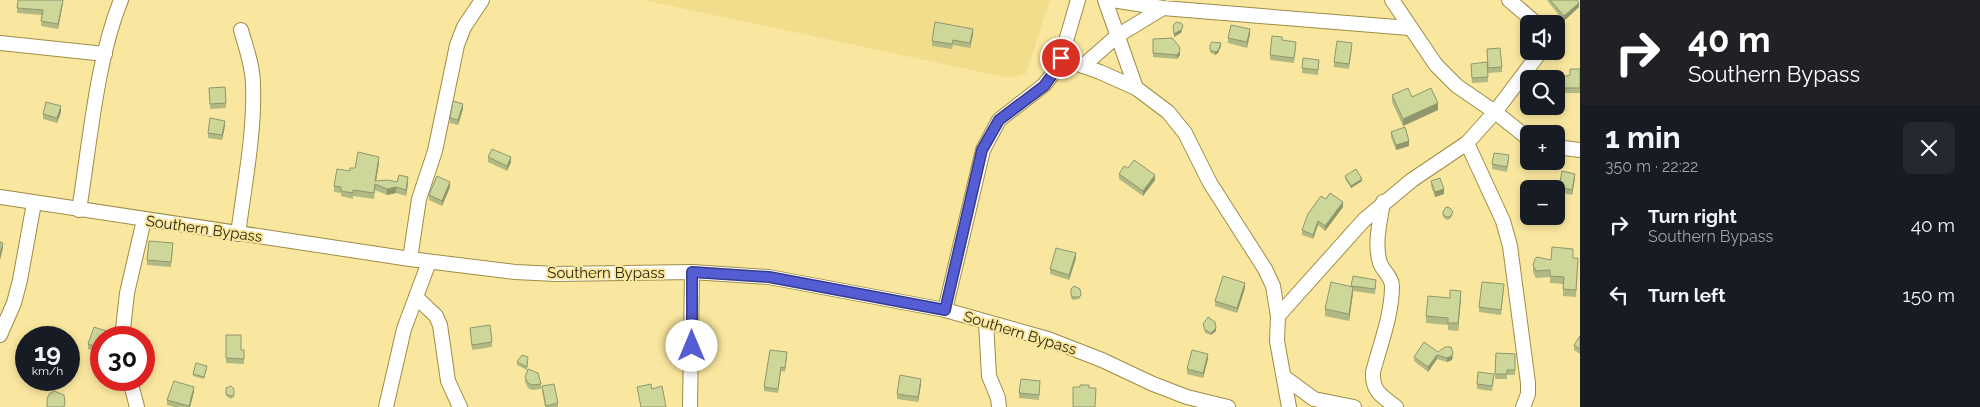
<!DOCTYPE html>
<meta charset="utf-8">
<style>
body{margin:0;font-family:Raleway,sans-serif;background:#242831;color:#f1f3f6;height:100vh;display:flex;flex-direction:column;font-size:19px;white-space:nowrap}
*{box-sizing:border-box;margin:0}
p{font-size:16px;color:#9ea1a6}
.icon{flex:none;width:28px;height:28px;fill:none;stroke:currentColor;stroke-width:2;stroke-linecap:round;stroke-linejoin:round}
.map{position:relative;flex:1;overflow:hidden}
.panel{display:flex;flex-direction:column;background:#171b24;width:400px}
.panel>*{flex:none}
.top-card{background:#202124;color:#fff;overflow:hidden}
.controls{position:absolute;left:1520px;top:15px;display:grid;gap:10px}
.controls a{display:grid;place-items:center;width:45px;height:45px;border-radius:8px;background:#171b24;box-shadow:0 2px 8px #0003;font-size:25px}
.speed{position:absolute;left:15px;top:326px;display:flex;gap:10px;font-size:25px;font-weight:700;text-align:center}
.speed>*{display:grid;place-content:center;width:65px;height:65px;border-radius:50%;background:#171b24;box-shadow:0 2px 8px #0003;line-height:1}
.speed small{font-size:12px;font-weight:400}
.speed .limit{border:8px solid #d22;background:#fff;color:#111}
.pin{position:absolute;display:grid;place-items:center;width:42px;height:42px;color:#fff;margin:-21px;border:2px solid #fff;border-radius:50%;box-shadow:0 1px 5px #0007}
.me{position:absolute;width:55px;margin:-28px;rotate:0deg;stroke-linejoin:round;filter:drop-shadow(0 0 4px #0008)}
.turn{display:flex;align-items:center;gap:18px;height:105px;padding:0 25px;font-size:22px}
.turn .icon{width:65px;height:65px;stroke-width:2.5}
.turn b{display:block;font-size:35px;line-height:42px}
.round{display:grid;place-items:center;flex:none;width:52px;height:52px;border-radius:8px;background:#242831}
.overview{display:flex;align-items:center;justify-content:space-between;height:85px;padding:0 25px}
h1{font-size:30px;font-weight:700;line-height:38px}
ul{padding:0;list-style:none}
li{display:flex;align-items:center;gap:15px;height:70px;padding:0 25px}
li div{flex:1}
li b{display:block;font-size:19px}
li em{font-style:normal}
main{display:flex;flex:1;min-height:0}
.map>svg:first-child{display:block}
.built{fill:#f2dd8c}
.lines{fill:none;stroke-linecap:round;stroke-linejoin:round}
.minor-casing{stroke:#9e8c46;stroke-width:16}
.minor{stroke:#fff;stroke-width:14}
.wall{fill:#b0b984}
.shaded-wall{fill:#90966c}
.building{fill:#cdd79a;stroke:#90966c}
.route-casing{stroke:#373c8a;stroke-width:12}
.route{stroke:#545dd4;stroke-width:9}
.labels{text-anchor:middle;dominant-baseline:central;stroke-width:4;stroke-linejoin:round;paint-order:stroke}
.street-label{font-size:15px;fill:#2e2709;stroke:#fae79f}
</style>
<main>
<div class="map">
<svg width="1580" height="407" viewBox="0 0 1580 407">
<rect width="100%" height="100%" fill="#fae79f"/>
<polygon class="built" points="643,0 1050,0 1026,74 1009,78"/>
<g class="lines">
<g class="minor-casing">
<g id="minor">
<polyline points="1105,0 1136,88"/>
<polyline points="1112,0 1163,8 1409,28"/>
<polyline points="1392,0 1436,65 1457,86 1495,112 1529,139"/>
<polyline points="1509,0 1537,24"/>
<polyline points="0,43 105,54"/>
<polyline points="1061,58 1100,72 1136,88 1168,112 1185,133 1210,183 1265,269 1273,286 1278,316"/>
<polyline points="1083,66 1117,36 1163,8"/>
<polyline points="1467,143 1503,221 1510,246 1528,383 1528,394 1523,407"/>
<polyline points="1556,147 1580,150"/>
<polyline points="0,197 410,259 515,272 556,274 692,272 769,277 945,310 1048,339 1102,360 1153,384 1187,397 1228,407"/>
<path d="M1383,202C1380,222 1374,243 1380,263C1383,271 1392,277 1392,286C1392,315 1380,345 1373,372C1372,392 1382,396 1396,407"/>
<path d="M79,210C90,143 96,62 121,0"/>
<path d="M238,234C244,188 255,131 253,85C253,66 246,48 241,30"/>
<polyline points="410,259 419,199 435,151 457,45 464,27 482,0"/>
<polyline points="416,297 436,316 440,325 448,381 460,407"/>
<polyline points="945,310 983,150 999,120 1044,85 1055,71 1061,58 1078,0"/>
<polyline points="986,322 989,376 998,398 999,407"/>
<polyline points="0,335 14,303 20,280 34,203"/>
<polyline points="122,338 127,293 144,220"/>
<polyline points="1284,377 1314,399 1354,407"/>
<polyline points="130,380 137,407"/>
<polyline points="386,407 404,329 429,262"/>
<polyline points="690,407 692,272"/>
<polyline points="1289,407 1277,341 1278,316 1364,220 1412,180 1467,143 1495,112 1541,51"/>
</g>
</g>
<use href="#minor" class="minor"/>
</g>
<g class="wall">
<polygon points="1547,0 1577,0 1579,7 1564,21 1553,8"/>
<polygon points="63,3 58,29 41,26 42,15 17,13 17,8"/>
<polygon points="973,34 970,48 953,45 952,49 932,46 932,41"/>
<polygon points="1250,34 1247,48 1228,43 1228,38"/>
<polygon points="1153,39 1180,55 1177,59 1153,57"/>
<polygon points="1282,40 1296,47 1294,63 1270,60 1270,55"/>
<polygon points="1210,45 1221,46 1218,53 1215,55 1210,52"/>
<polygon points="1352,48 1349,69 1334,67 1334,62"/>
<polygon points="1487,49 1502,67 1502,72 1488,73"/>
<polygon points="1471,64 1488,77 1488,82 1472,83"/>
<polygon points="1319,65 1318,75 1302,73 1302,68"/>
<polygon points="1580,69 1580,93 1564,93 1556,95 1556,79 1570,75"/>
<polygon points="225,87 226,108 210,109 209,88"/>
<polygon points="1392,95 1438,110 1403,126 1392,102"/>
<polygon points="463,109 458,125 450,123 450,118"/>
<polygon points="61,112 57,123 43,119 43,114"/>
<polygon points="225,126 222,140 208,138 208,133"/>
<polygon points="1391,132 1409,146 1396,150 1391,137"/>
<polygon points="488,157 511,162 507,171 488,162"/>
<polygon points="1509,160 1507,172 1492,169 1492,164"/>
<polygon points="379,163 376,181 408,183 406,196 396,193 387,195 375,190 374,199 353,196 353,199 341,196 341,193 334,192 334,186 350,171 355,168"/>
<polygon points="1128,168 1155,180 1143,196 1119,179 1119,174"/>
<polygon points="1345,176 1362,181 1351,188 1345,179"/>
<polygon points="1575,178 1572,195 1559,192 1559,187"/>
<polygon points="1431,181 1444,194 1435,197 1431,186"/>
<polygon points="450,187 442,206 429,200 429,195"/>
<polygon points="1326,199 1343,207 1325,231 1318,225 1313,239 1302,235 1302,230"/>
<polygon points="1443,214 1453,215 1450,219 1447,220 1443,217"/>
<polygon points="173,248 171,267 147,265 147,260"/>
<polygon points="1076,258 1069,280 1050,274 1050,269"/>
<polygon points="1573,258 1578,265 1576,297 1563,296 1563,284 1550,283 1550,277 1536,278 1533,272 1533,265 1551,260"/>
<polygon points="1376,285 1375,294 1353,291 1349,321 1325,316 1325,309 1351,286"/>
<polygon points="1245,288 1237,313 1215,306 1215,301"/>
<polygon points="1071,289 1081,297 1079,299 1073,300 1071,298"/>
<polygon points="1504,289 1501,315 1479,312 1479,307"/>
<polygon points="1450,298 1461,298 1458,331 1448,330 1448,325 1426,323 1426,316"/>
<polygon points="1203,324 1216,331 1211,335 1205,333"/>
<polygon points="470,328 492,342 492,347 472,350"/>
<polygon points="106,336 101,353 88,349 88,344"/>
<polygon points="1580,336 1580,354 1574,350 1574,345"/>
<polygon points="241,350 244,350 244,364 226,363 226,358"/>
<polygon points="1438,352 1453,357 1452,360 1447,362 1437,359 1428,372 1414,361 1414,357"/>
<polygon points="1496,353 1515,354 1515,375 1507,375 1507,379 1495,379"/>
<polygon points="787,356 785,372 781,371 778,393 764,391 764,387"/>
<polygon points="528,357 527,370 517,365 517,362"/>
<polygon points="1208,359 1203,378 1187,374 1187,369"/>
<polygon points="207,369 204,379 193,376 193,374"/>
<polygon points="525,377 541,384 541,389 532,390 528,388 525,382"/>
<polygon points="1494,380 1492,391 1477,389 1477,384"/>
<polygon points="921,384 918,402 897,399 897,394"/>
<polygon points="542,386 558,403 558,407 545,407 542,391"/>
<polygon points="1040,386 1039,400 1019,398 1019,393"/>
<polygon points="226,388 234,389 234,397 231,399 226,396"/>
<polygon points="194,392 190,407 175,407 167,405 167,400"/>
</g>
<g class="shaded-wall">
<polygon points="63,0 63,3 58,29 58,24"/>
<polygon points="1579,3 1579,7 1564,21 1564,16"/>
<polygon points="1183,26 1181,33 1174,37 1174,34"/>
<polygon points="973,29 973,34 970,48 970,43"/>
<polygon points="1250,29 1250,34 1247,48 1247,42"/>
<polygon points="1221,43 1221,46 1218,53 1215,55 1215,52"/>
<polygon points="1180,51 1180,55 1177,59 1177,55"/>
<polygon points="1564,88 1564,93 1556,95 1556,90"/>
<polygon points="1438,103 1438,110 1403,126 1403,119"/>
<polygon points="463,104 463,109 458,125 458,120"/>
<polygon points="61,106 61,112 57,123 57,118"/>
<polygon points="225,121 225,126 222,140 222,135"/>
<polygon points="1409,141 1409,146 1396,150 1396,145"/>
<polygon points="379,157 379,163 375,187 375,181"/>
<polygon points="511,157 511,162 507,171 507,166"/>
<polygon points="1575,174 1575,178 1572,195 1572,190"/>
<polygon points="1155,175 1155,180 1143,196 1143,191"/>
<polygon points="408,177 408,183 406,196 406,190"/>
<polygon points="1362,179 1362,181 1351,188 1351,186"/>
<polygon points="450,182 450,187 442,206 442,201"/>
<polygon points="396,187 396,193 387,195 387,189"/>
<polygon points="1444,189 1444,194 1435,197 1435,192"/>
<polygon points="1343,202 1343,207 1325,231 1325,226"/>
<polygon points="1318,221 1318,225 1313,239 1313,235"/>
<polygon points="3,243 3,248 0,260 0,255"/>
<polygon points="1076,253 1076,258 1069,280 1069,275"/>
<polygon points="1245,283 1245,288 1237,313 1237,308"/>
<polygon points="1353,287 1353,294 1349,321 1349,314"/>
<polygon points="1461,291 1461,298 1458,331 1458,323"/>
<polygon points="1216,328 1216,331 1211,335 1211,333"/>
<polygon points="1453,353 1452,360 1447,362 1447,358"/>
<polygon points="1208,354 1208,359 1203,378 1203,373"/>
<polygon points="1437,355 1437,359 1428,372 1428,367"/>
<polygon points="921,379 921,384 918,402 918,397"/>
<polygon points="194,387 194,392 190,407 189,407"/>
</g>
<g class="building">
<polygon points="18,0 63,0 58,24 41,21 43,10 17,8"/>
<polygon points="1550,0 1577,0 1579,3 1564,16"/>
<polygon points="935,22 973,29 970,43 953,40 952,44 932,41"/>
<polygon points="1176,22 1181,23 1183,26 1181,30 1174,34 1173,26"/>
<polygon points="1231,25 1250,29 1247,42 1228,38"/>
<polygon points="1272,36 1282,37 1282,40 1296,42 1294,58 1270,55"/>
<polygon points="1172,38 1179,46 1180,51 1177,55 1153,53 1153,39"/>
<polygon points="1337,41 1352,43 1349,64 1334,62"/>
<polygon points="1212,42 1221,43 1218,51 1215,52 1210,50 1210,45"/>
<polygon points="1500,48 1502,67 1488,68 1487,49"/>
<polygon points="1303,58 1319,60 1318,70 1302,68"/>
<polygon points="1487,62 1488,77 1472,78 1471,64"/>
<polygon points="1570,69 1580,69 1580,88 1564,88 1556,90 1556,79 1554,79 1570,75"/>
<polygon points="225,87 226,103 210,104 209,88"/>
<polygon points="1408,88 1412,97 1431,88 1438,103 1403,119 1392,95"/>
<polygon points="453,101 463,104 458,120 450,118"/>
<polygon points="46,102 61,106 57,118 43,114"/>
<polygon points="210,118 225,121 222,135 208,133"/>
<polygon points="1405,127 1409,141 1396,145 1391,132"/>
<polygon points="492,149 511,157 507,166 488,157"/>
<polygon points="358,152 379,157 375,181 388,180 397,182 399,175 408,177 406,190 396,187 387,189 375,184 374,193 353,190 353,193 341,191 341,187 334,186 337,169 350,171 350,168 355,168"/>
<polygon points="1494,153 1509,155 1507,167 1492,164"/>
<polygon points="1134,160 1155,175 1143,191 1119,174 1124,166 1128,168"/>
<polygon points="1356,169 1362,179 1351,186 1345,176"/>
<polygon points="1562,171 1575,174 1572,190 1559,187"/>
<polygon points="437,176 450,182 442,201 429,195"/>
<polygon points="1440,178 1444,189 1435,192 1431,181"/>
<polygon points="1330,193 1343,202 1325,226 1318,221 1313,235 1302,230 1308,214 1321,196 1326,199"/>
<polygon points="1446,207 1450,208 1453,212 1450,217 1447,217 1443,215 1443,212"/>
<polygon points="149,241 173,243 171,262 147,260"/>
<polygon points="0,242 3,243 0,255"/>
<polygon points="1552,247 1573,249 1573,258 1578,258 1576,290 1563,289 1564,277 1550,276 1550,270 1536,271 1533,265 1535,259 1537,257 1551,260"/>
<polygon points="1056,248 1076,253 1069,275 1050,269"/>
<polygon points="1223,276 1245,283 1237,308 1215,301"/>
<polygon points="1353,276 1376,280 1375,289 1351,286"/>
<polygon points="1331,282 1353,287 1349,314 1325,309"/>
<polygon points="1482,282 1504,284 1501,310 1479,307"/>
<polygon points="1074,286 1080,289 1081,295 1079,297 1073,297 1071,295 1071,289"/>
<polygon points="1450,290 1461,291 1458,323 1448,323 1448,318 1426,316 1428,296 1450,298"/>
<polygon points="1208,317 1215,322 1216,328 1211,333 1205,330 1203,324"/>
<polygon points="490,325 492,342 472,345 470,328"/>
<polygon points="94,327 106,331 104,338 101,338 101,348 88,344"/>
<polygon points="226,335 241,335 241,350 244,350 244,359 226,358"/>
<polygon points="1580,336 1580,349 1574,345"/>
<polygon points="1424,342 1438,352 1445,347 1451,347 1453,353 1452,356 1447,358 1437,355 1428,367 1414,357"/>
<polygon points="770,350 787,352 785,368 781,367 778,389 764,387"/>
<polygon points="1192,350 1208,354 1203,373 1187,369"/>
<polygon points="1496,353 1515,354 1515,370 1507,370 1507,374 1495,374"/>
<polygon points="522,355 528,357 527,367 517,362"/>
<polygon points="196,363 207,366 204,377 193,374"/>
<polygon points="528,369 538,373 541,384 532,385 528,383 525,377"/>
<polygon points="1478,372 1494,374 1492,386 1477,384"/>
<polygon points="900,375 921,379 918,397 897,394"/>
<polygon points="1021,379 1040,381 1039,395 1019,393"/>
<polygon points="174,381 194,387 189,406 167,400"/>
<polygon points="554,384 558,403 546,406 542,386"/>
<polygon points="651,384 652,389 662,386 666,407 641,407 637,387"/>
<polygon points="1080,385 1089,385 1089,388 1096,388 1095,407 1073,407 1073,387 1080,387"/>
<polygon points="231,386 234,389 234,395 231,396 226,394 226,388"/>
<polygon points="54,391 64,395 65,402 64,407 47,407 47,399 49,394"/>
</g>
<g class="lines">
<g class="route-casing">
<polyline id="route" points="692,346 692,272 769,277 945,310 982,150 999,120 1044,86 1055,71 1061,58"/>
</g>
<use href="#route" class="route"/>
</g>
<g class="labels">
<g class="street-label">
<text transform="translate(204 229) rotate(8)">Southern Bypass</text>
<text x="606" y="273">Southern Bypass</text>
<text transform="translate(1020 333) rotate(17)">Southern Bypass</text>
</g>
</g>
</svg>
<div class="controls">
<a><svg class="icon" aria-label="sound" viewBox="0 0 24 24"><path d="M4 9h4l5-4v14l-5-4H4zM17 9q2 3 0 6"/></svg></a>
<a><svg class="icon" aria-label="search" viewBox="0 0 24 24"><circle cx="10" cy="10" r="6"/><path d="M15 15l6 6"/></svg></a>
<a>+</a>
<a>−</a>
</div>
<div class="speed"><div>19<small>km/h</small></div><div class="limit">30</div></div>
<div class="pin" style="left:1061px;top:58px;background:#d93025"><svg class="icon" aria-label="arrive" viewBox="0 0 24 24"><path d="M6 21V4h12l-3 4 3 4H6"/></svg></div>
<svg class="me" style="left:692px;top:346px" viewBox="-20 -20 40 40"><circle r="19" fill="#fff"/><path d="M0-13L10 11 0 6-10 11z" fill="#545dd4"/></svg>
</div>
<section class="panel">
<div class="top-card">
<div class="turn"><svg class="icon" aria-label="right" viewBox="0 0 24 24"><path d="M7 20v-9h11M14 6l5 5-5 5"/></svg><div><b>40 m</b>Southern Bypass</div></div>
</div>
<div class="overview"><div><h1>1 min</h1><p>350 m · 22:22</p></div><a class="round"><svg class="icon" aria-label="close" viewBox="0 0 24 24"><path d="M6 6l12 12M18 6L6 18"/></svg></a></div>
<ul>
<li><svg class="icon" aria-label="right" viewBox="0 0 24 24"><path d="M7 20v-9h11M14 6l5 5-5 5"/></svg><div><b>Turn right</b><p>Southern Bypass</p></div><em>40 m</em></li>
<li><svg class="icon" aria-label="left" viewBox="0 0 24 24"><path d="M17 20v-9H6M10 6l-5 5 5 5"/></svg><div><b>Turn left</b></div><em>150 m</em></li>
</ul>
</section>
</main>
